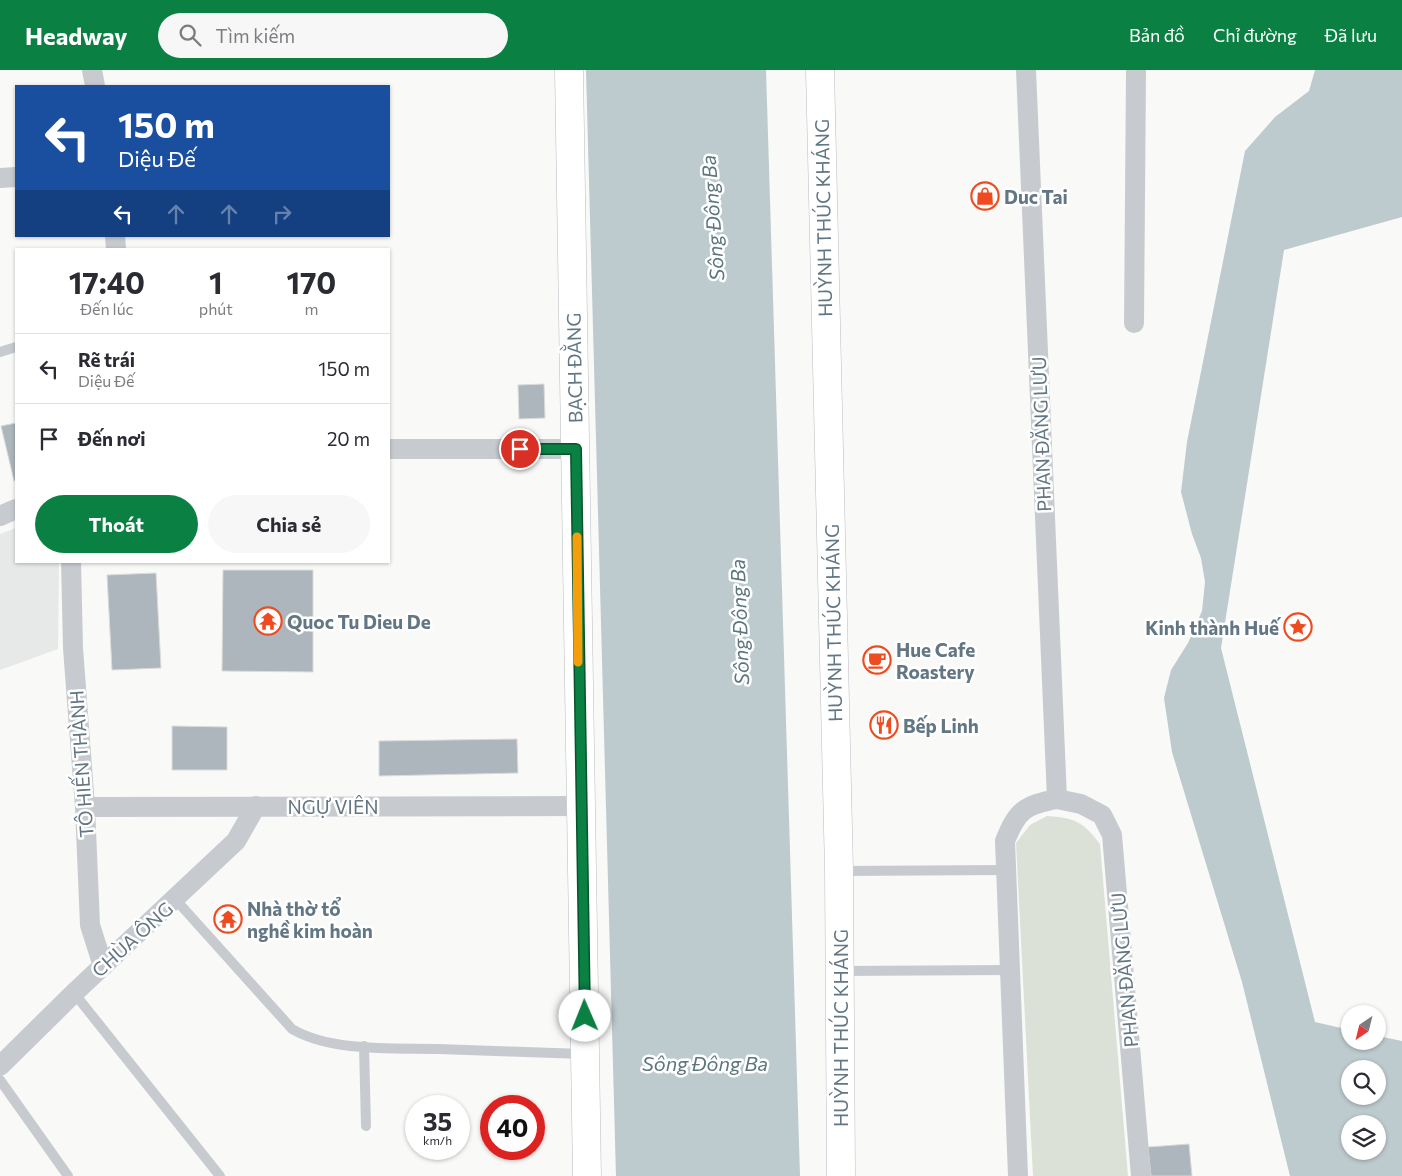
<!DOCTYPE html>
<html lang="vi">
<meta charset="utf-8">
<style>
body{margin:0;font-family:Commissioner,sans-serif;background:#f7f7f7;color:#2b2b33;height:100vh;display:flex;flex-direction:column;font-size:19px;white-space:nowrap}
*{box-sizing:border-box;margin:0}
p{font-size:16px;color:#7c7c81}
.icon{flex:none;width:28px;height:28px;fill:none;stroke:currentColor;stroke-width:2;stroke-linecap:round;stroke-linejoin:round}
.map{position:relative;flex:1;overflow:hidden}
.side{position:absolute;left:15px;top:178px;width:375px;height:315px;display:flex;flex-direction:column;background:#fff;border-radius:0px;box-shadow:0 1px 4px #0004}
.side>*{flex:none}
.hud{position:absolute;left:15px;top:15px;width:375px;height:152px;border-radius:0px;box-shadow:0 1px 4px #0004;background:#1a4fa0;color:#fff;overflow:hidden}
.needle{width:32px;rotate:215deg}
.tools{position:absolute;left:1341px;top:935px;display:grid;gap:10px}
.tools a{display:grid;place-items:center;width:45px;height:45px;border-radius:50%;background:#fff;box-shadow:0 1px 4px #0004;font-size:25px}
.speed{position:absolute;left:405px;top:1025px;display:flex;gap:10px;font-size:25px;font-weight:700;text-align:center}
.speed>*{display:grid;place-content:center;width:65px;height:65px;border-radius:50%;background:#fff;box-shadow:0 1px 4px #0004;line-height:1}
.speed small{font-size:12px;font-weight:400}
.speed .limit{border:8px solid #d22;background:#fff;color:#111}
.pin{position:absolute;display:grid;place-items:center;width:42px;height:42px;color:#fff;margin:-21px;border:2px solid #fff;border-radius:50%;box-shadow:0 1px 5px #0007}
.me{position:absolute;width:55px;margin:-28px;rotate:359deg;stroke-linejoin:round;filter:drop-shadow(0 0 4px #0008)}
.turn{display:flex;align-items:center;gap:18px;height:105px;padding:0 20px;font-size:22px}
.turn .icon{width:65px;height:65px;stroke-width:2.5}
.turn b{display:block;font-size:35px;line-height:42px}
.lanes{display:flex;align-items:center;height:48px;padding:0 20px;background:#0003;justify-content:center;gap:25px;direction:ltr}
.lanes .off{opacity:.35}
.eta{display:flex;justify-content:space-evenly;align-items:center;height:85px;text-align:center}
.eta b{font-size:30px;font-weight:700;line-height:35px}
.button{display:flex;gap:10px;margin-top:auto;padding:10px 20px}
.button a{flex:1;height:58px;border-radius:30px;background:#0b8043;color:#fff;font-size:20px;font-weight:700;line-height:58px;text-align:center}
.button a+a{background:#f7f7f7;color:#2b2b33}
ul{padding:0;list-style:none}
li{display:flex;align-items:center;gap:15px;height:70px;padding:0 20px;border-top:1px solid #e1e1e2}
li div{flex:1}
li b{display:block;font-size:19px}
li em{font-style:normal}
header{display:flex;align-items:center;gap:30px;box-sizing:border-box;height:70px;padding:0 25px;background:#0b8043;color:#fff}
header strong{font-size:24px}
nav{display:flex;gap:28px;margin-inline-start:auto;font-size:18px}
.search{width:350px;height:45px;background:#f7f7f7;display:flex;align-items:center;gap:12px;box-sizing:border-box;padding:0 18px;border-radius:28px;color:#7c7c81;font-size:19px}
.map>svg:first-child{display:block}
.built{fill:#e7e8e8}
.green{fill:#dbe1d7}
.water{fill:#bdcace;fill-rule:evenodd}
.building{fill:#adb6bc;stroke:#dbdbd9}
.lines{fill:none;stroke-linecap:round;stroke-linejoin:round}
.secondary-casing{stroke:#b6bdc2;stroke-width:29}
.lane{stroke:#c7cbcf;stroke-width:10}
.street{stroke:#c7cbcf;stroke-width:20}
.secondary{stroke:#fff;stroke-width:28}
.route-casing{stroke:#07532c;stroke-width:12}
.route{stroke:#0b8043;stroke-width:9}
.slow{stroke:#f59e0b;stroke-width:9}
.labels{text-anchor:middle;dominant-baseline:central;stroke-width:5;stroke-linejoin:round;paint-order:stroke}
.poi-label{font-size:19px;font-weight:bold;fill:#627684;stroke:#fff;text-anchor:start}
.street-label{font-size:19px;fill:#627684;stroke:#fff}
.water-label{font-size:20px;font-style:italic;fill:#5d767d;stroke:#fff}
</style>
<header>
<strong>Headway</strong>
<div class="search"><svg class="icon" aria-label="search" viewBox="0 0 24 24"><circle cx="10" cy="10" r="6"/><path d="M15 15l6 6"/></svg>Tìm kiếm</div>
<nav><a>Bản đồ</a><a>Chỉ đường</a><a>Đã lưu</a></nav>
</header>
<div class="map">
<svg width="1402" height="1106" viewBox="0 0 1402 1106">
<rect width="100%" height="100%" fill="#f9f9f7"/>
<polygon class="built" points="16,458 16,491 59,491 58,579 0,600 0,464"/>
<path class="green" d="M1047,746C1075,748 1082,751 1100,774L1128,1106H1033L1016,773L1030,755Z"/>
<g class="water">
<polygon points="586,0 766,0 800,1106 616,1106"/>
<path d="M1315,0H1402V147L1284,180L1221,578L1315,952L1350,960V971H1378V966L1402,971V1106H1290L1242,912L1172,682L1164,628L1171,600L1188,573L1202,541L1205,512L1201,488L1192,464L1181,422L1187,372L1245,81L1275,47L1309,21ZM1350,999H1378V1026H1350ZM1350,1054H1378V1081H1350Z"/>
</g>
<g class="building">
<polygon points="544,314 545,348 519,349 518,315"/>
<polygon points="16,353 16,411 14,411 1,356"/>
<polygon points="223,500 313,500 313,602 222,601"/>
<polygon points="156,503 161,598 112,600 107,505"/>
<polygon points="172,656 227,657 227,700 172,700"/>
<polygon points="517,669 518,703 379,706 379,671"/>
<polygon points="1189,1074 1192,1106 1151,1106 1148,1077"/>
</g>
<g class="lines">
<g class="secondary-casing">
<g id="secondary">
<polyline points="569,0 587,1106"/>
<polyline points="820,0 839,801 841,1106"/>
</g>
</g>
<g class="lane">
<polyline points="0,282 16,277"/>
<polyline points="840,801 1006,800"/>
<path d="M176,830L292,959C331,982 393,978 438,979C487,981 535,982 584,984"/>
<polyline points="840,901 1010,900"/>
<polyline points="74,923 220,1106"/>
<polyline points="364,976 366,1056"/>
<polyline points="0,1010 68,1106"/>
</g>
<g class="street">
<polyline points="92,0 95,16"/>
<polyline points="1026,0 1057,729 1081,734 1102,745 1112,765 1141,1106"/>
<polyline points="0,108 16,107"/>
<polyline points="115,166 116,179"/>
<polyline points="1134,253 1136,0"/>
<polyline points="389,379 576,379"/>
<polyline points="0,446 16,439"/>
<polyline points="71,491 73,578 85,737 90,855 103,896"/>
<polyline points="85,737 580,736"/>
<polyline points="0,996 74,923 236,771 256,736"/>
<path d="M1018,1106L1005,771C1017,741 1024,735 1057,729"/>
</g>
<use href="#secondary" class="secondary"/>
</g>
<g class="lines">
<g class="route-casing">
<polyline id="route" points="520,379 576,379 585,946"/>
</g>
<use href="#route" class="route"/>
<polyline class="slow" points="577,467 578,592"/>
</g>
<defs>
<g id="shop-ring" transform="scale(1.4375)"><circle r="9.5" fill="#fff" stroke="#ee4b21" stroke-width="1.5"/><path d="M-5-2.5h2.3a2.7 3.5 0 0 1 5.4 0H5L5.5 6h-11ZM-1.5-2.5h3a1.5 2.3 0 0 0-3 0Z" fill="#ee4b21"/></g>
<g id="temple-ring" transform="scale(1.4375)"><circle r="9.5" fill="#fff" stroke="#ee4b21" stroke-width="1.5"/><path d="M0-6L5-2H3V0L6.5 2.5H4V6H1.5V3h-3V6H-4V2.5H-6.5L-3 0V-2H-5Z" fill="#ee4b21"/></g>
<g id="sight-ring" transform="scale(1.4375)"><circle r="9.5" fill="#fff" stroke="#ee4b21" stroke-width="1.5"/><path d="M0-6L1.8-2.2L6-1.7L2.9 1.2L3.7 5.4L0 3.3L-3.7 5.4L-2.9 1.2L-6-1.7L-1.8-2.2Z" fill="#ee4b21"/></g>
<g id="cafe-ring" transform="scale(1.4375)"><circle r="9.5" fill="#fff" stroke="#ee4b21" stroke-width="1.5"/><path d="M-5.5-4.5H6V0H3Q3 3.5 0 3.5H-2.5Q-5.5 3.5-5.5 0ZM3-3.2v2h1.7v-2ZM-6 4.5H4V6H-6Z" fill="#ee4b21"/></g>
<g id="restaurant-ring" transform="scale(1.4375)"><circle r="9.5" fill="#fff" stroke="#ee4b21" stroke-width="1.5"/><path d="M-5-6h1v4h1v-4h1v4h1v-4h1v5L-1.5 .5V6h-2V.5L-5-1ZM5-6V6H3V1.5H1.5Q1.5-4 5-6Z" fill="#ee4b21"/></g>
</defs>
<g fill-rule="evenodd">
<use href="#shop-ring" x="985" y="126"/>
<use href="#temple-ring" x="268" y="551"/>
<use href="#sight-ring" x="1298" y="557"/>
<use href="#cafe-ring" x="877" y="590"/>
<use href="#restaurant-ring" x="884" y="655"/>
<use href="#temple-ring" x="228" y="849"/>
</g>
<g class="labels">
<g class="poi-label">
<text x="1004" y="126">Duc Tai</text>
<text x="287" y="551">Quoc Tu Dieu De</text>
<text x="1279" y="557" text-anchor="end">Kinh thành Huế</text>
<text x="896" y="579">Hue Cafe<tspan x="896" dy="22">Roastery</tspan></text>
<text x="903" y="655">Bếp Linh</text>
<text x="247" y="838">Nhà thờ tổ<tspan x="247" dy="22">nghề kim hoàn</tspan></text>
</g>
<g class="street-label">
<text transform="translate(823 148) rotate(-91)">HUỲNH THÚC KHÁNG</text>
<text transform="translate(574 298) rotate(-91)">BẠCH ĐẰNG</text>
<text transform="translate(1041 364) rotate(-92)">PHAN ĐĂNG LƯU</text>
<text transform="translate(833 553) rotate(-91)">HUỲNH THÚC KHÁNG</text>
<text transform="translate(81 694) rotate(-94)">TÔ HIẾN THÀNH</text>
<text x="333" y="736">NGỰ VIÊN</text>
<text transform="translate(132 869) rotate(-42)">CHÙA ÔNG</text>
<text transform="translate(1124 900) rotate(-95)">PHAN ĐĂNG LƯU</text>
<text transform="translate(840 958) rotate(-90)">HUỲNH THÚC KHÁNG</text>
</g>
<g class="water-label">
<text transform="translate(712 148) rotate(-94)">Sông Đông Ba</text>
<text transform="translate(739 552) rotate(-92)">Sông Đông Ba</text>
<text x="705" y="993">Sông Đông Ba</text>
</g>
</g>
</svg>
<div class="tools">
<a><svg class="needle" viewBox="-14 -14 28 28"><path d="M0-13l5 13h-10z" fill="#e53935"/><path d="M0 13l5-13h-10z" fill="#7c7c81"/></svg></a>
<a><svg class="icon" aria-label="search" viewBox="0 0 24 24"><circle cx="10" cy="10" r="6"/><path d="M15 15l6 6"/></svg></a>
<a><svg class="icon" aria-label="layers" viewBox="0 0 24 24"><path d="M12 4l9 5-9 5-9-5zM3 14l9 5 9-5"/></svg></a>
</div>
<div class="speed"><div>35<small>km/h</small></div><div class="limit">40</div></div>
<div class="pin" style="left:520px;top:379px;background:#d93025"><svg class="icon" aria-label="arrive" viewBox="0 0 24 24"><path d="M6 21V4h12l-3 4 3 4H6"/></svg></div>
<svg class="me" style="left:585px;top:946px" viewBox="-20 -20 40 40"><circle r="19" fill="#fff"/><path d="M0-13L10 11 0 6-10 11z" fill="#0b8043"/></svg>
<div class="hud">
<div class="turn"><svg class="icon" aria-label="left" viewBox="0 0 24 24"><path d="M17 20v-9H6M10 6l-5 5 5 5"/></svg><div><b>150 m</b>Diệu Đế</div></div>
<div class="lanes"><svg class="icon" aria-label="left" viewBox="0 0 24 24"><path d="M17 20v-9H6M10 6l-5 5 5 5"/></svg><svg class="icon off" aria-label="ahead" viewBox="0 0 24 24"><path d="M12 20V5M6 11l6-6 6 6"/></svg><svg class="icon off" aria-label="ahead" viewBox="0 0 24 24"><path d="M12 20V5M6 11l6-6 6 6"/></svg><svg class="icon off" aria-label="right" viewBox="0 0 24 24"><path d="M7 20v-9h11M14 6l5 5-5 5"/></svg></div>
</div>
<section class="side">
<div class="eta">
<div><b>17:40</b><p>Đến lúc</p></div>
<div><b>1</b><p>phút</p></div>
<div><b>170</b><p>m</p></div>
</div>
<ul>
<li><svg class="icon" aria-label="left" viewBox="0 0 24 24"><path d="M17 20v-9H6M10 6l-5 5 5 5"/></svg><div><b>Rẽ trái</b><p>Diệu Đế</p></div><em>150 m</em></li>
<li><svg class="icon" aria-label="arrive" viewBox="0 0 24 24"><path d="M6 21V4h12l-3 4 3 4H6"/></svg><div><b>Đến nơi</b></div><em>20 m</em></li>
</ul>
<div class="button"><a>Thoát</a><a>Chia sẻ</a></div>
</section>
</div>
